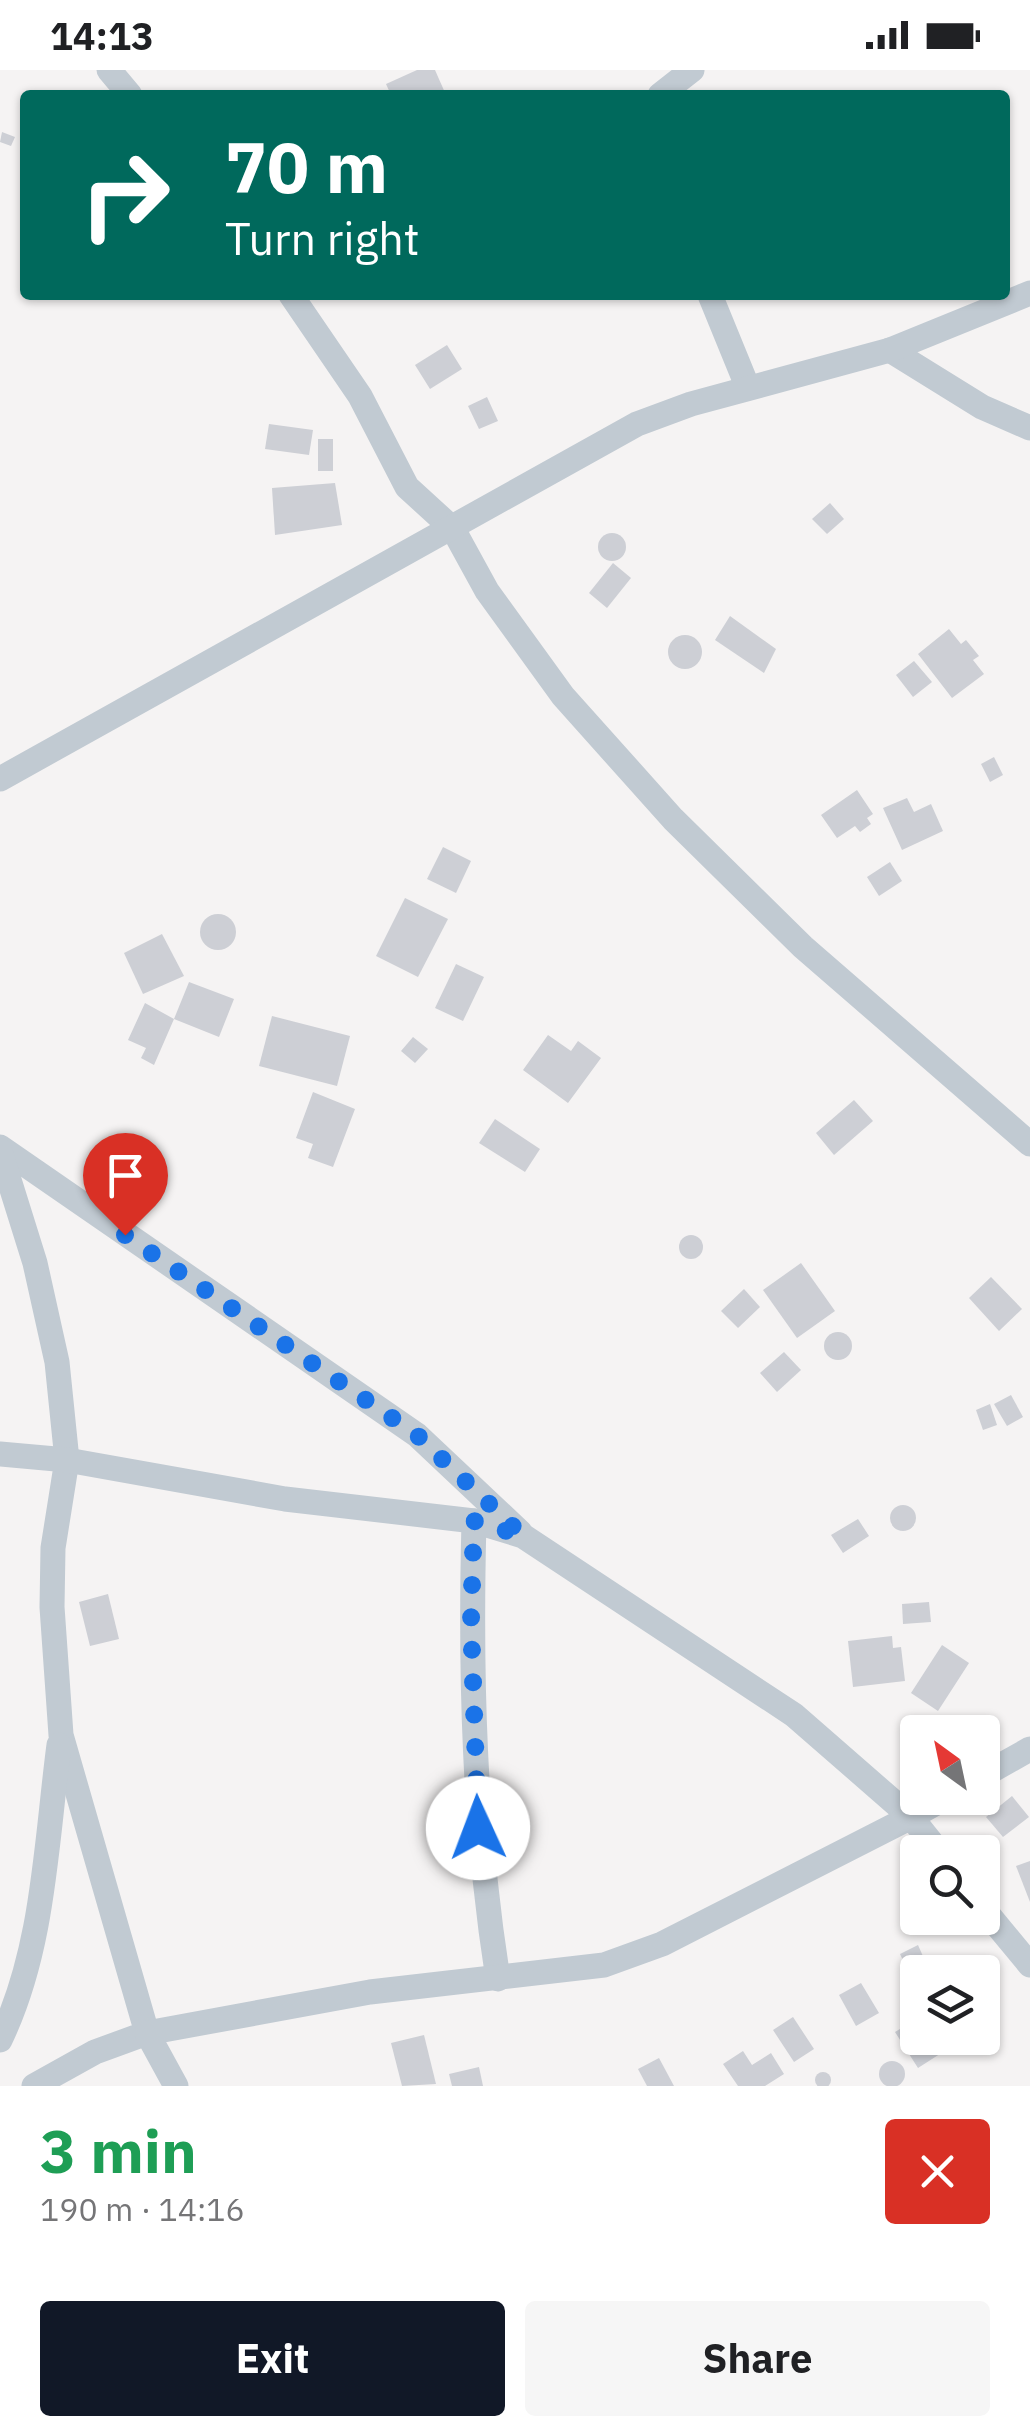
<!DOCTYPE html>
<meta charset="utf-8">
<style>
body{margin:0;font-family:"IBM Plex Sans",sans-serif;background:#f6f6f6;color:#202124;height:100vh;display:flex;flex-direction:column;font-size:38px;white-space:nowrap}
*{box-sizing:border-box;margin:0}
p{font-size:32px;color:#757577}
.icon{flex:none;width:55px;height:55px;fill:none;stroke:currentColor;stroke-width:2;stroke-linecap:round;stroke-linejoin:round}
.map{position:relative;height:2016px;overflow:hidden}
.sheet{display:flex;flex-direction:column;background:#fff;flex:1}
.sheet>*{flex:none}
.top-card{position:absolute;left:20px;top:20px;width:990px;height:210px;border-radius:10px;box-shadow:0 2px 8px #0004;background:#00695c;color:#fff;overflow:hidden}
.needle{width:65px;rotate:327deg}
.tools{position:absolute;left:900px;top:1645px;display:grid;gap:20px}
.tools a{display:grid;place-items:center;width:100px;height:100px;border-radius:10px;background:#fff;box-shadow:0 2px 8px #0004;font-size:50px}
.pin{position:absolute;display:grid;place-items:center;width:85px;height:85px;color:#fff;margin:-102px -42px;border-radius:50% 50% 50% 0;rotate:-45deg;box-shadow:0 0 10px #0007}
.pin .icon{rotate:45deg}
.me{position:absolute;width:110px;margin:-55px;rotate:358deg;stroke-linejoin:round;filter:drop-shadow(0 0 8px #0008)}
.turn{display:flex;align-items:center;gap:35px;height:210px;padding:0 40px;font-size:45px}
.turn .icon{width:130px;height:130px;stroke-width:2.5}
.turn b{display:block;font-size:70px;line-height:85px}
.round{display:grid;place-items:center;flex:none;width:105px;height:105px;border-radius:10px;background:#f6f6f6}
.headline{display:flex;align-items:center;justify-content:space-between;height:170px;padding:0 40px}
h1{font-size:60px;font-weight:700;line-height:75px;color:#1e9e55}
.action{display:flex;gap:20px;margin-top:auto;padding:20px 40px}
.action a{flex:1;height:115px;border-radius:10px;background:#111827;color:#fff;font-size:40px;font-weight:700;line-height:115px;text-align:center}
.action a+a{background:#f6f6f6;color:#202124}
.status{display:flex;justify-content:space-between;align-items:center;height:70px;padding:0 50px;background:#fff;direction:ltr}
.status svg{height:28px;fill:currentColor}
.map>svg:first-child{display:block}
.building{fill:#cdcfd5}
.lines{fill:none;stroke-linecap:round;stroke-linejoin:round}
.minor{stroke:#c1cad2;stroke-width:25}
.route{stroke:#1a73e8;stroke-width:18;stroke-dasharray:0 32.4}
</style>
<div class="status"><b>14:13</b><svg viewBox="0 0 49 12"><path d="M0 12V9h3v3zM5 12V6h3v6zM10 12V3h3v9zM15 12V0h3v12zM26 1h20v11H26zM47 4h2v5h-2z"/></svg></div>
<div class="map">
<svg width="1030" height="2016" viewBox="0 0 1030 2016">
<rect width="100%" height="100%" fill="#f5f3f3"/>
<g class="building">
<polygon points="417,0 435,0 446,25 391,25 386,14"/>
<polygon points="2,62 15,67 11,76 0,72"/>
<polygon points="447,275 462,299 430,319 415,295"/>
<polygon points="487,327 498,351 479,359 468,336"/>
<polygon points="269,354 313,360 309,385 265,379"/>
<rect x="318" y="369" width="15" height="32"/>
<polygon points="335,413 342,455 275,465 272,418"/>
<polygon points="830,433 844,449 827,464 812,449"/>
<circle cx="612" cy="477" r="14"/>
<polygon points="613,493 631,508 607,538 589,523"/>
<polygon points="730,546 776,579 764,603 715,570"/>
<polygon points="949,559 961,574 966,570 979,586 973,590 984,604 952,628 918,584"/>
<circle cx="685" cy="582" r="17"/>
<polygon points="914,591 932,612 913,627 896,605"/>
<polygon points="994,687 1003,705 990,712 981,694"/>
<polygon points="857,720 873,744 867,748 871,754 860,762 855,756 837,768 821,745"/>
<polygon points="907,728 914,742 931,734 943,761 902,780 883,738"/>
<polygon points="443,777 471,791 456,823 427,809"/>
<polygon points="890,792 902,811 879,826 867,807"/>
<polygon points="405,828 448,849 418,907 376,886"/>
<circle cx="218" cy="862" r="18"/>
<polygon points="162,864 184,906 143,924 124,883"/>
<polygon points="456,894 484,907 463,951 435,938"/>
<polygon points="189,912 234,929 219,967 174,949"/>
<polygon points="145,933 174,949 154,995 141,988 146,978 128,970"/>
<polygon points="272,946 350,966 337,1016 259,996"/>
<polygon points="548,965 571,981 578,971 601,988 568,1033 523,1000"/>
<polygon points="413,967 428,979 415,993 401,981"/>
<polygon points="313,1022 355,1039 333,1097 308,1088 313,1074 296,1068"/>
<polygon points="854,1030 873,1051 834,1085 816,1063"/>
<polygon points="495,1049 540,1079 525,1102 479,1073"/>
<circle cx="691" cy="1177" r="12"/>
<polygon points="801,1193 835,1241 797,1268 763,1220"/>
<polygon points="991,1207 1022,1239 999,1261 969,1228"/>
<polygon points="744,1219 760,1237 738,1258 721,1241"/>
<circle cx="838" cy="1276" r="14"/>
<polygon points="784,1282 801,1300 777,1322 760,1303"/>
<polygon points="1011,1325 1023,1347 1007,1356 994,1334"/>
<polygon points="990,1334 997,1355 983,1360 976,1340"/>
<circle cx="903" cy="1448" r="13"/>
<polygon points="858,1449 869,1466 843,1483 831,1465"/>
<polygon points="108,1524 119,1569 90,1576 79,1532"/>
<polygon points="929,1532 931,1552 903,1554 902,1534"/>
<polygon points="892,1566 893,1578 901,1577 905,1611 853,1617 848,1571"/>
<polygon points="942,1575 969,1593 938,1641 911,1623"/>
<polygon points="1012,1726 1029,1747 1003,1767 986,1747"/>
<polygon points="1030,1791 1030,1832 1016,1796"/>
<polygon points="918,1875 930,1902 918,1902 918,1923 900,1884"/>
<polygon points="861,1913 879,1943 856,1956 839,1925"/>
<polygon points="793,1947 814,1979 794,1992 773,1960"/>
<polygon points="918,1948 918,1968 960,1971 918,1998 895,1962"/>
<polygon points="424,1965 436,2014 402,2016 391,1973"/>
<polygon points="743,1981 752,1995 771,1983 784,2004 765,2016 738,2016 723,1994"/>
<polygon points="659,1988 674,2016 647,2016 638,1999"/>
<circle cx="892" cy="2004" r="13"/>
<polygon points="479,1997 483,2016 452,2016 449,2004"/>
<circle cx="823" cy="2010" r="8"/>
</g>
<g class="lines">
<g class="minor">
<polyline points="109,0 130,25"/>
<polyline points="660,25 692,0"/>
<polyline points="291,225 360,326 407,417 453,459 487,521 563,626 673,749 803,877 1030,1074"/>
<polyline points="710,225 748,318"/>
<polyline points="890,280 982,337 1030,358"/>
<polyline points="0,709 637,354 691,334 890,280 1030,223"/>
<polyline points="0,1077 417,1365 520,1462"/>
<polyline points="0,1081 35,1193 57,1292 67,1390 53,1478 52,1537 61,1665 147,1963 95,1982 34,2016"/>
<polyline points="0,1384 67,1390 285,1429 474,1451 523,1466 794,1645 911,1747 945,1728"/>
<path d="M474,1451C470,1605 474,1756 498,1909"/>
<polyline points="982,1706 1030,1679"/>
<polyline points="982,1837 1030,1895"/>
<path d="M0,1970C44,1879 46,1773 59,1675"/>
<polyline points="176,2016 147,1963 370,1922 604,1895 662,1874 911,1747 939,1782"/>
</g>
</g>
<g class="lines">
<polyline class="route" points="125,1165 417,1365 523,1466 474,1451 471,1551 478,1758"/>
</g>
</svg>
<div class="tools">
<a><svg class="needle" viewBox="-14 -14 28 28"><path d="M0-13l5 13h-10z" fill="#e53935"/><path d="M0 13l5-13h-10z" fill="#757577"/></svg></a>
<a><svg class="icon" aria-label="search" viewBox="0 0 24 24"><circle cx="10" cy="10" r="6"/><path d="M15 15l6 6"/></svg></a>
<a><svg class="icon" aria-label="layers" viewBox="0 0 24 24"><path d="M12 4l9 5-9 5-9-5zM3 14l9 5 9-5"/></svg></a>
</div>
<div class="pin" style="left:125px;top:1165px;background:#d93025"><svg class="icon" aria-label="arrive" viewBox="0 0 24 24"><path d="M6 21V4h12l-3 4 3 4H6"/></svg></div>
<svg class="me" style="left:478px;top:1758px" viewBox="-20 -20 40 40"><circle r="19" fill="#fff"/><path d="M0-13L10 11 0 6-10 11z" fill="#1a73e8"/></svg>
<div class="top-card">
<div class="turn"><svg class="icon" aria-label="right" viewBox="0 0 24 24"><path d="M7 20v-9h11M14 6l5 5-5 5"/></svg><div><b>70 m</b>Turn right</div></div>
</div>
</div>
<section class="sheet">
<div class="headline"><div><h1>3 min</h1><p>190 m · 14:16</p></div><a class="round" style="background:#d93025;color:#fff"><svg class="icon" aria-label="close" viewBox="0 0 24 24"><path d="M6 6l12 12M18 6L6 18"/></svg></a></div>
<div class="action"><a>Exit</a><a>Share</a></div>
</section>
